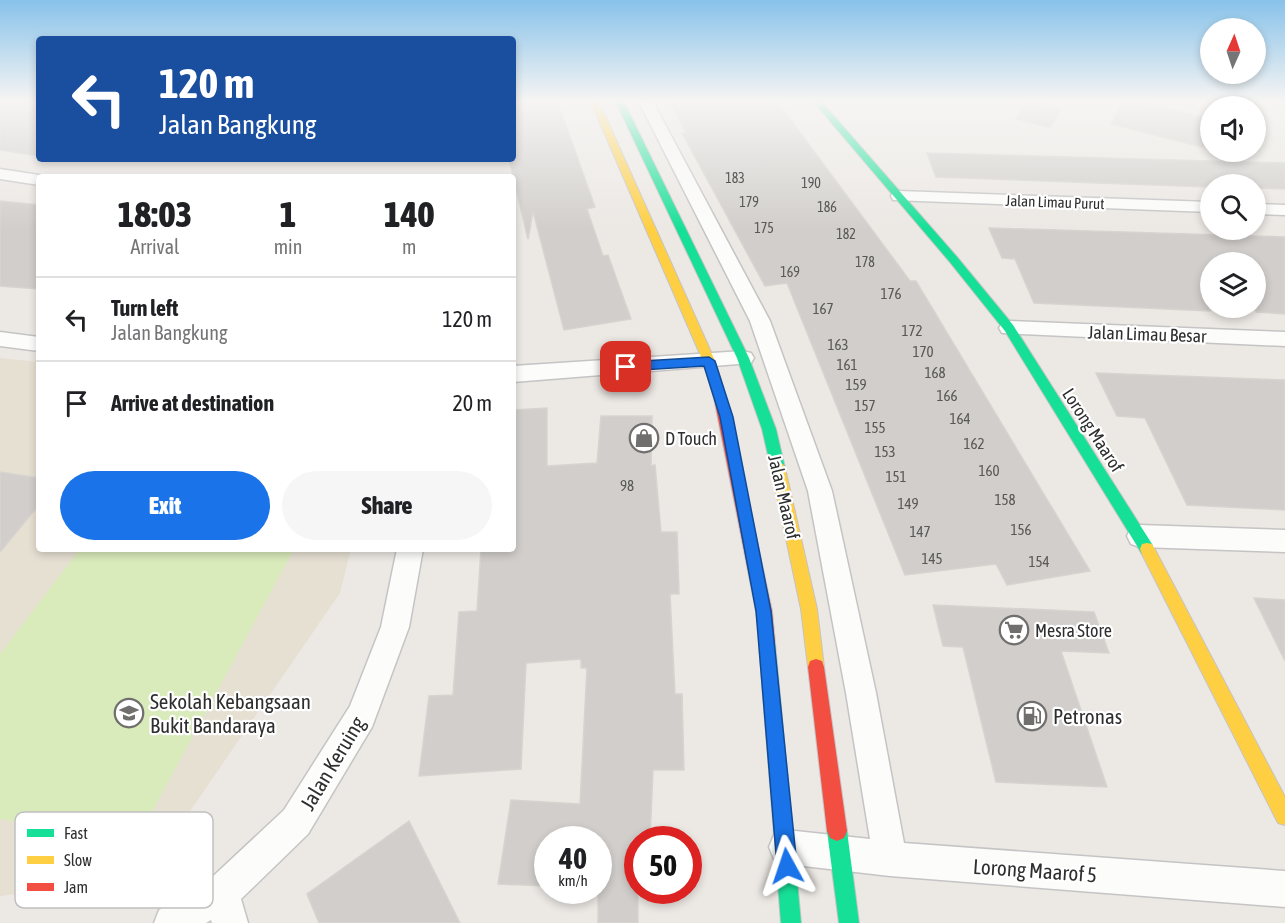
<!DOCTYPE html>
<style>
body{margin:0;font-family:"Asap Condensed",sans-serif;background:#f6f6f6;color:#202124;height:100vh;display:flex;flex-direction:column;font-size:22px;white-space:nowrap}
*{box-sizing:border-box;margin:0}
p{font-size:20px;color:#757577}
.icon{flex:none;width:33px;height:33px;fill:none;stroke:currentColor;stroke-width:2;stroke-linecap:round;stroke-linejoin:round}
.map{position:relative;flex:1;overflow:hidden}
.details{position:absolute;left:36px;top:174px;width:480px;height:378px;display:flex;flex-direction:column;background:#fff;border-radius:6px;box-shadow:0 3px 9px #0003}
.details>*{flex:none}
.top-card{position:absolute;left:36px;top:36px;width:480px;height:126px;border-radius:6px;box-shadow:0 3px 9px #0003;background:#1a4fa0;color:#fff;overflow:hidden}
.needle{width:39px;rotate:3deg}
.fabs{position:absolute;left:1200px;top:18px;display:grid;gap:12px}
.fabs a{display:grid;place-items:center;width:66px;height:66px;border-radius:50%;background:#fff;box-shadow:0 3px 9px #0003;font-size:30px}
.speed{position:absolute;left:534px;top:826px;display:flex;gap:12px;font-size:30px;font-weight:700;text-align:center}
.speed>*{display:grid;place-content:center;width:78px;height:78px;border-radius:50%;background:#fff;box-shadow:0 3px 9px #0003;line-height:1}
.speed small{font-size:15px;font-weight:400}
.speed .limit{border:9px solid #d22;background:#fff;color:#111}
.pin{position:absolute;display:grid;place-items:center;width:51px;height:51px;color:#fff;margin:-26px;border-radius:12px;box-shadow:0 3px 9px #0006}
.me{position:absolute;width:66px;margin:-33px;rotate:355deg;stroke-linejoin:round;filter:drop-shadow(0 0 4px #0008)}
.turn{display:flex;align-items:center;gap:21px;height:126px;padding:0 24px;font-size:27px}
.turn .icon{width:78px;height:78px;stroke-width:2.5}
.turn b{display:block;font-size:42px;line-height:51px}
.eta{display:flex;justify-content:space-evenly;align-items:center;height:102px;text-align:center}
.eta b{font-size:36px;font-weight:800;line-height:42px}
.button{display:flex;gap:12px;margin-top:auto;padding:12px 24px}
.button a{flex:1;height:69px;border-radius:36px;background:#1a73e8;color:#fff;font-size:24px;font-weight:800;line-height:69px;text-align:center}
.button a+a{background:#f6f6f6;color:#202124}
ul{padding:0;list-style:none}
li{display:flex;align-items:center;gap:18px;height:84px;padding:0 24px;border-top:2px solid #e0e0e0}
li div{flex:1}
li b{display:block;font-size:22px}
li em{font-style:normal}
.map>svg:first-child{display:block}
.education{fill:#e6e0d3}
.pitch{fill:#d9eabb}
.building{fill:#d1cecb;stroke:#d7d4d0;stroke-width:1.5}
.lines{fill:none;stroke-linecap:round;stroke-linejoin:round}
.street-casing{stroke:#c5c4c5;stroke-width:3}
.fast-casing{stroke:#c5c4c5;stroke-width:2}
.slow-casing{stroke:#c5c4c5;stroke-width:2}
.jam-casing{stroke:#c5c4c5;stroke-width:2}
.street{fill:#fcfcfb;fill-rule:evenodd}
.fast{fill:#16e098;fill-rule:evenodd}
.slow{fill:#ffcf43;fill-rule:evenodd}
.jam{fill:#f24e42;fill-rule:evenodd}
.route{fill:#1a73e8;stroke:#114b97;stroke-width:1.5}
.labels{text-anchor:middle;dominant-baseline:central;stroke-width:4.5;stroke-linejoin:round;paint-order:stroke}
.far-number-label{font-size:14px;fill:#585857}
.far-street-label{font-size:15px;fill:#2e2e2e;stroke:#fff}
.number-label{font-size:15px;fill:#585857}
.street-label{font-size:18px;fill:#2e2e2e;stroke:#fff}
.poi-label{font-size:18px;fill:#2e2e2e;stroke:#fff;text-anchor:start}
.near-poi-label{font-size:21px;fill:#2e2e2e;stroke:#fff;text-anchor:start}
.near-street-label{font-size:21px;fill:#2e2e2e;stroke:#fff}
.key{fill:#fff;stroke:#c0c0c0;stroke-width:1.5}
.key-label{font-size:16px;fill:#2e2e2e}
</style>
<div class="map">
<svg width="1285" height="923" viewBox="0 0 1285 923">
<rect width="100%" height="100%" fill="#ece8e4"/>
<polygon class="education" points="0,358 39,362 39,549 351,549 340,593 175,833 53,890 0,896"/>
<polygon class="pitch" points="80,549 294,549 134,845 0,819 0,654"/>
<g class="building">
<polygon points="0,100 39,100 39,156 0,150"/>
<polygon points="513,100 557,100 595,207 587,209 603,256 608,255 631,319 564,330 533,211 528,239 509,159 513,159"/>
<polygon points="669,100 776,100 910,281 916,281 1090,571 1007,585 996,564 905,575 787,283 765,286 682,133 686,133"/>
<polygon points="1028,100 1062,109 1050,128 1016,119"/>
<polygon points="1124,100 1133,100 1210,119 1210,149 1111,124"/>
<polygon points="927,153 1285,163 1285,189 1256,188 1256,184 1210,184 1207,187 936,177"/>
<polygon points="0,201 39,205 39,289 0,286"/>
<polygon points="989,228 1285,237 1285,314 1256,312 1256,262 1210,262 1210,311 1034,303 1015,259 1002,258"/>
<polygon points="1096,373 1285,380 1285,510 1187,505 1145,418 1117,416"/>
<polygon points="547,408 547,466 597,463 601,416 652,416 651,466 655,465 661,532 677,532 679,594 670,594 675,694 682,694 684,770 653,770 650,840 638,840 638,923 598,923 598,840 548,840 548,886 498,884 511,800 580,804 587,668 581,668 581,659 526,663 521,769 419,776 429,696 453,695 459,612 477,611 481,549 513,549 513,410"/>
<polygon points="0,472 39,478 39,505 0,552"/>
<polygon points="1254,598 1285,600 1285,661"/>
<polygon points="933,605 1094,612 1109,653 1061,651 1107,787 996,782 963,647 943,646"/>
<polygon points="409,821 460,923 319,923 307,894"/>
</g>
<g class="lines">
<g class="street-casing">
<g id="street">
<polygon points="638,100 652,100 770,321 832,491 876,693 904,843 1285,871 1285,907 890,876 786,864 774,859 769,847 774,835 786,830 870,839 846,693 808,491 750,321"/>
<polygon points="0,169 39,175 45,177 39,177 39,185 0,179"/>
<polygon points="899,191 1210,202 1210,212 893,200 891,196 893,192"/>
<polygon points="1256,204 1285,205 1285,215 1256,214"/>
<polygon points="1009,321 1285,332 1285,346 1002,333 999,328 1002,323"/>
<polygon points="0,332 39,337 39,351 0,346"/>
<polygon points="743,351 751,353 754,358 751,363 513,382 513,366"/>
<polygon points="1140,525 1285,530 1285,552 1140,547 1131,544 1127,536 1131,528"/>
<polygon points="397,549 423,549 409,627 372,727 308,834 241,899 248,923 212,923 211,920 206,923 154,923 159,910 209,880 284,810 350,706 381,627"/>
</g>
</g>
<g class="fast-casing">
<g id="fast">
<polygon points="615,100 623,100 749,358 776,429 785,468 783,472 773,472 771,468 762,429 737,358"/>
<polygon points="812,100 820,100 957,257 1013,325 1152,544 1154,549 1152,554 1147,555 1142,554 1005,331 949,261"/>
<polygon points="767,635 773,638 775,643 801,923 781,923 759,643 761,638"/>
<polygon points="837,821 844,824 847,831 859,923 839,923 827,831 830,824"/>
</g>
</g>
<g class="slow-casing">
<g id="slow">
<polygon points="590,100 598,100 715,361 726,398 724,401 720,403 714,398 703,361"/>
<polygon points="778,463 783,464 785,468 817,609 824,667 822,673 816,675 810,673 808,667 801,609 771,468 773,464"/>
<polygon points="1147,543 1152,544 1285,797 1285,825 1278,823 1142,554 1140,549 1142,544"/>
</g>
</g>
<g class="jam-casing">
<g id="jam">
<polygon points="720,393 726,398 772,611 775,643 773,648 767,651 761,648 756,611 714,398"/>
<polygon points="816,659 822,661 824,667 847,831 844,838 837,841 830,838 827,831 808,667 810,661"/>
</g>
</g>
<use href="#street" class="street"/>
<use href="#fast" class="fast"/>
<use href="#slow" class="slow"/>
<use href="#jam" class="jam"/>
</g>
<linearGradient id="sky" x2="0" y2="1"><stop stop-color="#88c2ea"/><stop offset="0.44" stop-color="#f6f5f3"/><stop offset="1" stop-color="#f6f5f3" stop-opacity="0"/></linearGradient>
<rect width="1285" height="229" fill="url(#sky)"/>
<polygon class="route" points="709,357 715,361 733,417 771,611 797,866 794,873 787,876 780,873 777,866 756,611 720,417 704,366 626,371 620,367 626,362"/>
<defs>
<g id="shop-ring" transform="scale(1.5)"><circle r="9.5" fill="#fff" stroke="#706f6e" stroke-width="1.5"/><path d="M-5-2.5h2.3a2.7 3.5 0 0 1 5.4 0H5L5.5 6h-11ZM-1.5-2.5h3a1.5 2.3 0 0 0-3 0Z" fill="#706f6e"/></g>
<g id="supermarket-ring" transform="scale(1.5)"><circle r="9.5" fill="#fff" stroke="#706f6e" stroke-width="1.5"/><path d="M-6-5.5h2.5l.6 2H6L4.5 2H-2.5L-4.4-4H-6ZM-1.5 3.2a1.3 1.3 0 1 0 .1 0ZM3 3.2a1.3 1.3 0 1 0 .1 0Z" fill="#706f6e"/></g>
<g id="school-ring" transform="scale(1.5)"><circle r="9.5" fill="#fff" stroke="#706f6e" stroke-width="1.5"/><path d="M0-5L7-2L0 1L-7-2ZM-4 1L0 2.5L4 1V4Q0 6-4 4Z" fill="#706f6e"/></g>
<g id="fuel-ring" transform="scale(1.5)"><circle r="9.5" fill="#fff" stroke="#706f6e" stroke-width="1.5"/><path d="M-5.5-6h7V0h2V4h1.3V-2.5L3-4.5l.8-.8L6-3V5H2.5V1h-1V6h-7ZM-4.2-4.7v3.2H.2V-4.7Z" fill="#706f6e"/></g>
</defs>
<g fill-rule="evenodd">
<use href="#shop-ring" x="644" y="438"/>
<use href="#supermarket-ring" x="1014" y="630"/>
<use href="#school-ring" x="129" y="713"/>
<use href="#fuel-ring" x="1032" y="716"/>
</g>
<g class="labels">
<g class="far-number-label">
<text x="735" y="178">183</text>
<text x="811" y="183">190</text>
<text x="749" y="202">179</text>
<text x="827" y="207">186</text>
<text x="764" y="228">175</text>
<text x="846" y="234">182</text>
<text x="865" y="262">178</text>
<text x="790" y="272">169</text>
</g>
<g class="far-street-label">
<text transform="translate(1055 202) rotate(2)">Jalan Limau Purut</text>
</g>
<g class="number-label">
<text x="891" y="293">176</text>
<text x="823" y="308">167</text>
<text x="912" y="330">172</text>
<text x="838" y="344">163</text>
<text x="923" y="351">170</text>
<text x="847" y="364">161</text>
<text x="935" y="372">168</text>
<text x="856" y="384">159</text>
<text x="947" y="395">166</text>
<text x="865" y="405">157</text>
<text x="960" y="418">164</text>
<text x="875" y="427">155</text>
<text x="974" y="443">162</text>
<text x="885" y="451">153</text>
<text x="989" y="470">160</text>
<text x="896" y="476">151</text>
<text x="627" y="485">98</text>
<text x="1005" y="499">158</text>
<text x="908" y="503">149</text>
<text x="1021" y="529">156</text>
<text x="920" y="531">147</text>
<text x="932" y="558">145</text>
<text x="1039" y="561">154</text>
</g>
<g class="street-label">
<text transform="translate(1147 334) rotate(2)">Jalan Limau Besar</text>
<text transform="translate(1093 430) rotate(57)">Lorong Maarof</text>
<text transform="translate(784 497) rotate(77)">Jalan Maarof</text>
</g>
<g class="poi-label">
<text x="665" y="438">D Touch</text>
<text x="1035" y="630">Mesra Store</text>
</g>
<g class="near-poi-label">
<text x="150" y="701">Sekolah Kebangsaan<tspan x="150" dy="24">Bukit Bandaraya</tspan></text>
<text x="1053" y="716">Petronas</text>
</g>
<g class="near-street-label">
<text transform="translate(332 763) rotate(-59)">Jalan Keruing</text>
<text transform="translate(1035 870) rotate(4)">Lorong Maarof 5</text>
</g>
</g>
<rect x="15" y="812" width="198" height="96" rx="9" class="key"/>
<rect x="27" y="829" width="27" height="8" fill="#16e098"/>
<rect x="27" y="856" width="27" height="8" fill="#ffcf43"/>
<rect x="27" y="883" width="27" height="8" fill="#f24e42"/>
<g class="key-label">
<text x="64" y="839">Fast</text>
<text x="64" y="866">Slow</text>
<text x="64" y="893">Jam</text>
</g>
</svg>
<div class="fabs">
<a><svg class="needle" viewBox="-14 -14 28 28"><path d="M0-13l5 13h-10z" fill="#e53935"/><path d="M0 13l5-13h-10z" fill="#757577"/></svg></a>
<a><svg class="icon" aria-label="sound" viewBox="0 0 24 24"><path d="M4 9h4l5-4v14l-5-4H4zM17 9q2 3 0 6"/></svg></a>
<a><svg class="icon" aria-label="search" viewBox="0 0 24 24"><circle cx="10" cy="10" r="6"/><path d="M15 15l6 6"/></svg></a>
<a><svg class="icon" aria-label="layers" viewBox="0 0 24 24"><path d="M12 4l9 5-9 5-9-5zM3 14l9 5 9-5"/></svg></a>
</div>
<div class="speed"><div>40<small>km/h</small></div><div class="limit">50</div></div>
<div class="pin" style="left:626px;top:367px;background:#d93025"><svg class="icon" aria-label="arrive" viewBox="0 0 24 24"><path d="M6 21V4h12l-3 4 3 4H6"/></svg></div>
<svg class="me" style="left:787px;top:866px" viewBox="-20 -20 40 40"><path d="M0-17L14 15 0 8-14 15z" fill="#1a73e8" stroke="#fff" stroke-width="4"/></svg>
<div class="top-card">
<div class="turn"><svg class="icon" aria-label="left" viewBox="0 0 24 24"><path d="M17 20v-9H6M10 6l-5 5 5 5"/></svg><div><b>120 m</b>Jalan Bangkung</div></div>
</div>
<section class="details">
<div class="eta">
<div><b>18:03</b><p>Arrival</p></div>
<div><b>1</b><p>min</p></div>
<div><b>140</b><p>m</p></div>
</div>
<ul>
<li><svg class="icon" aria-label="left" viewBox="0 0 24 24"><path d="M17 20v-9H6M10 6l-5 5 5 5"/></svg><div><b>Turn left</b><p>Jalan Bangkung</p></div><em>120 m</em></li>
<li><svg class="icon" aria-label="arrive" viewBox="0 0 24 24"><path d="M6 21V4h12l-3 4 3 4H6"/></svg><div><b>Arrive at destination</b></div><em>20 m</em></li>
</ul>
<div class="button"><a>Exit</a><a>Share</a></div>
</section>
</div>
